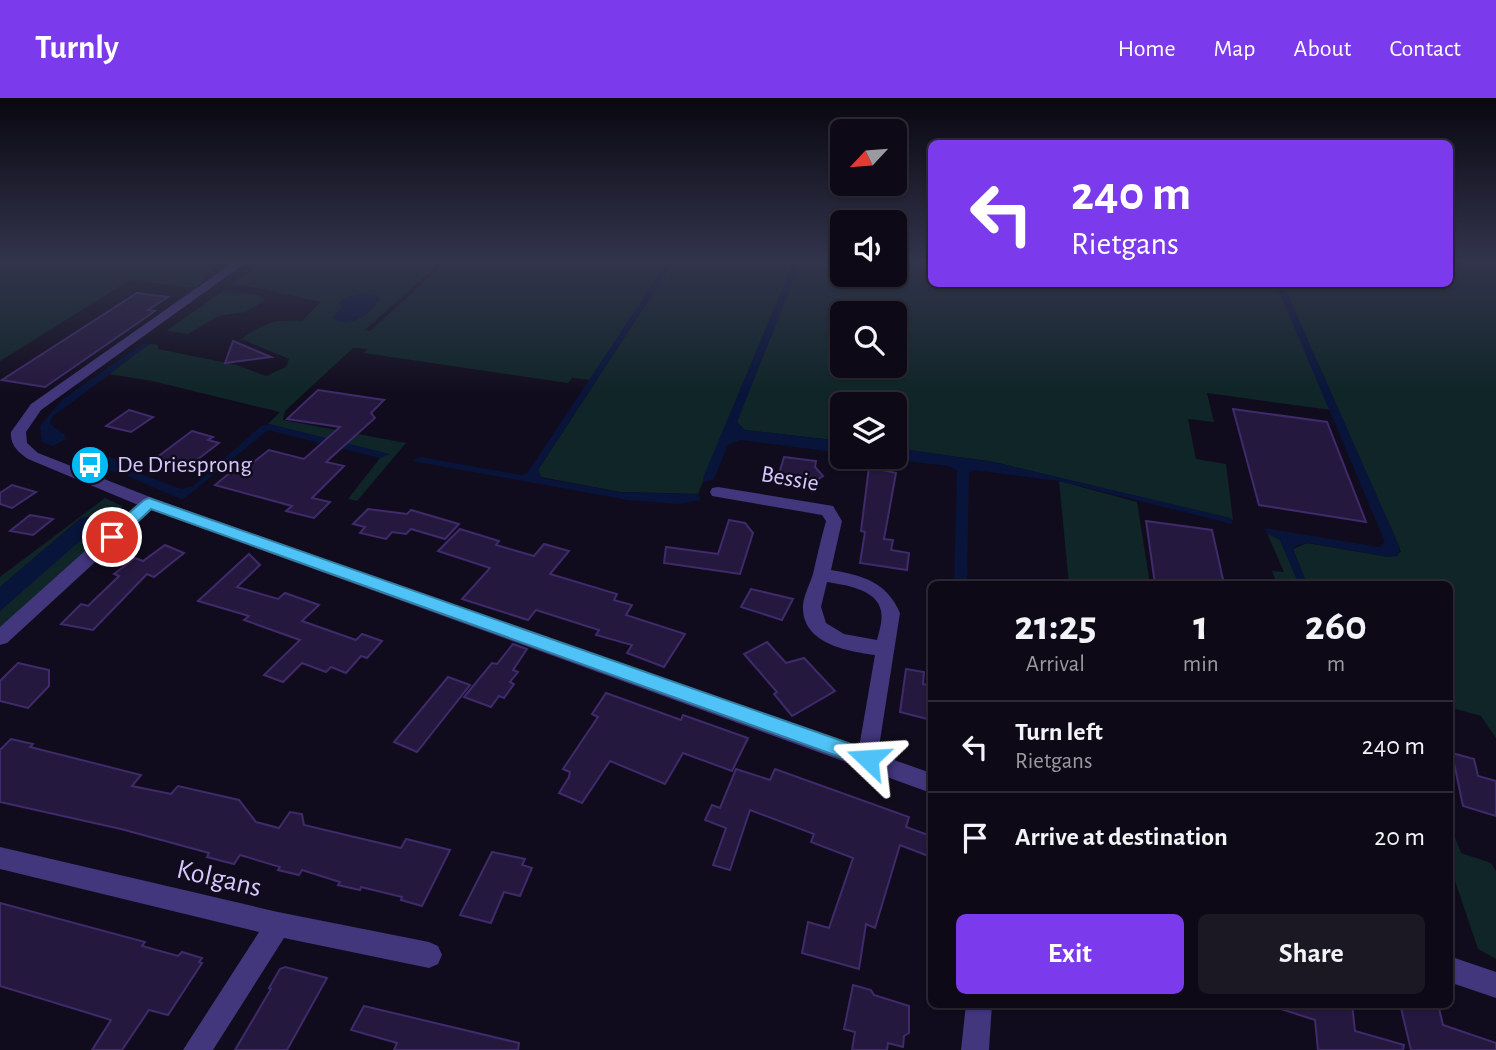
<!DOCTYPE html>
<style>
body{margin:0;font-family:"Alegreya Sans",sans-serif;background:#1b1723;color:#f1f3f6;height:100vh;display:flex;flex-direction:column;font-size:26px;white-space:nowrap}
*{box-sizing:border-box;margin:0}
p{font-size:23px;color:#9a9aa1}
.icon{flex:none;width:38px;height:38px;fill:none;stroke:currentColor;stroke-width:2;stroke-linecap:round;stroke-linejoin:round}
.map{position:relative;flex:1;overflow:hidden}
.side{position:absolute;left:928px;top:483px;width:525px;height:427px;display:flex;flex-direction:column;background:#0d0916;border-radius:10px;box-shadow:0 2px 5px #0004,0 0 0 2px #2d2a35}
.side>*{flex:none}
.banner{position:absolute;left:928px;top:42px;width:525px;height:147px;border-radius:10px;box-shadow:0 2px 5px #0004,0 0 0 2px #2d2a35;background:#7c3aed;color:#fff;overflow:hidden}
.needle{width:46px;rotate:244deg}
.fabs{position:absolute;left:830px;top:21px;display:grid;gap:14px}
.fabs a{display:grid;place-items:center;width:77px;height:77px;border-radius:10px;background:#0d0916;box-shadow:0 2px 5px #0004,0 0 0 2px #2d2a35;font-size:35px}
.pin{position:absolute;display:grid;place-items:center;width:60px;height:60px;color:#fff;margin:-30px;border:4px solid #fff;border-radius:50%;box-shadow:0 2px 7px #0007}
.me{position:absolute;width:77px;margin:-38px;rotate:290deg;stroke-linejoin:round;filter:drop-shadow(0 0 5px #0008)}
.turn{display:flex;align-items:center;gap:24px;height:147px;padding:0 28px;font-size:32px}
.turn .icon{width:91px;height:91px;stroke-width:2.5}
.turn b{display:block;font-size:49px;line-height:60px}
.eta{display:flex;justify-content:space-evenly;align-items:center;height:119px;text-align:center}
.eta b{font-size:42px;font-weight:700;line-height:49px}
.primary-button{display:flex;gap:14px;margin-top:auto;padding:14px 28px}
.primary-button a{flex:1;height:80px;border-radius:10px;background:#7c3aed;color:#fff;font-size:28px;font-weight:700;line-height:80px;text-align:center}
.primary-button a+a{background:#1b1723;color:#f1f3f6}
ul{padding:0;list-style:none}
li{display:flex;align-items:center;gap:21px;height:91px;padding:0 28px;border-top:2px solid #2d2a35}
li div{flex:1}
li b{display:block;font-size:26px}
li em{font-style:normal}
header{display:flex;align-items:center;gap:42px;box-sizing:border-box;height:98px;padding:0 35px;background:#7c3aed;color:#fff}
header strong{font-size:33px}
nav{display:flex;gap:38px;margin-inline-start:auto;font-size:24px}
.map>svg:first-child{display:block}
.green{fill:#0f2527;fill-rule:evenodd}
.water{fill:#08143a}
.building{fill:#25183e;stroke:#3f2a6b;stroke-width:2}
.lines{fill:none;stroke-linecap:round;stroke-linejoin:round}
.minor{fill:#42367d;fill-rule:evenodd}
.tertiary{fill:#42367d;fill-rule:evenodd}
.route{fill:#4fc3f7;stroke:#337fa1;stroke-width:2}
.labels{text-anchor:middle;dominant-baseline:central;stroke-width:5;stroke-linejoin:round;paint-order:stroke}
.poi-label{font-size:24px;fill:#d6c8ff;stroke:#110c1d;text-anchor:start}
.street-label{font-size:24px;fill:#d6c8ff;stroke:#110c1d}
.near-street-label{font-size:28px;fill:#d6c8ff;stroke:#110c1d}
</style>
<header>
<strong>Turnly</strong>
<nav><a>Home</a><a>Map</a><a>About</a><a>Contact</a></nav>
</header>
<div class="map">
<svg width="1496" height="952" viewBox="0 0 1496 952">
<rect width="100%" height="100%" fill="#110c1d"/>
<g class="green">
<polygon points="0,163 224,163 205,176 206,181 195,190 130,182 0,263"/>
<path d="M264,163H442L365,232L370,233L447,163H668L590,282L572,280L568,285L364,255L367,251L353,250L285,313L283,322L406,345L357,403L348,401L380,360H383L268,326L280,314L152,283L109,276L149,246L158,247V251L237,267L266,278L286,269L289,261L241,241C264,225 274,221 302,223L321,204C290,198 262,189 230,187Z"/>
<polygon points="674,163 794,163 698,396 620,394 541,379 538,372"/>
<path d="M801,163H842V177H894V163H931V186H1276L1331,312L1207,295L1214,324L1188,321L1196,361L1226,366L1233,422L994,364L894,350V306H842V343L745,332L737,324L738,320ZM842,215H894V268H842Z"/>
<polygon points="1449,163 1496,163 1496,640 1481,618 1449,609 1449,486 1307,486 1293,451 1307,445 1389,459 1401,454 1283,186 1449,186"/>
<polygon points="223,193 258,197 265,202 246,214 218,218 188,236 166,233"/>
<polygon points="1059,383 1137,404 1150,486 1069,486"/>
<polygon points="105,400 122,408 122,415 106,432 110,433 0,531 0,513 98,424 81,420 0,489 0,479"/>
<polygon points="1267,435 1280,442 1299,486 1277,486 1272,473 1284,474"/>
<polygon points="1449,724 1461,755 1491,765 1496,773 1496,861 1478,851 1449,765"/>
</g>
<g class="water">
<polygon points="668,163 674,163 538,372 542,380 620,394 698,396 701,402 677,406 628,402 412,363 420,359 521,377 528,374"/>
<polygon points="794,163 801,163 737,324 745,332 842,343 842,355 740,342 728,347 714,381 705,384 703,380"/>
<polygon points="1276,186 1283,186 1400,450 1398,458 1389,459 1308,445 1295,448 1293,451 1307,486 1299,486 1280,442 1267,435 1264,430 1373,448 1380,449 1385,444"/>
<path d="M362,195L380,199C374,215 348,233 332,219L341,210L339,205L345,200Z"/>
<polygon points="142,246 150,246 52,319 50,326 64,336 66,341 53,348 42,344 40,328 63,301"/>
<polygon points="270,326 390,356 380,360 268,332 185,400 181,401 127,378 133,373 181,391 193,388 261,328"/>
<polygon points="85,348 115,361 124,370 117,375 70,356"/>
<polygon points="894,350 994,364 1231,420 1232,426 1059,383 973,372 969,375 967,486 954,486 957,372 948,368 872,359 894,359"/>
<polygon points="88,419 97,421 96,429 0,513 0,489 81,420"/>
</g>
<g class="building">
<polygon points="137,195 168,199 148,212 155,213 45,289 2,282"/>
<polygon points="233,243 271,259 225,265"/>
<polygon points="318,292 384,302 371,315 375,320 326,364 344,368 312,400 330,404 314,420 286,413 292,408 215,387 242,365 250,367 269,352 304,361 340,329 287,321"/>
<polygon points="1233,311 1327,324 1366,424 1259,407"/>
<polygon points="129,312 153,319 131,334 106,328"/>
<polygon points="192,333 213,339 208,342 219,345 189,368 156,360"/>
<polygon points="784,359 816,363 815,369 823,378 811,386 810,391 776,386"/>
<polygon points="869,369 896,375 884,441 893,442 891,452 909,455 907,472 860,465 865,434 861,433"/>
<polygon points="12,387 36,394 12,410 0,406 0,395"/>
<polygon points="368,411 407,416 411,412 459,426 445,441 411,431 406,436 392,434 386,441 360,435 365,429 353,426"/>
<polygon points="30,417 53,421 33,437 10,433"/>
<polygon points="729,422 745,425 753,435 740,476 664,465 666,449 718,456"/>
<polygon points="1146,423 1212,432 1224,486 1155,486"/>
<polygon points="460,431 499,443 496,447 534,458 544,446 569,453 550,476 617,496 614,502 632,507 626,517 685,536 664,569 627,555 632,547 596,537 599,532 536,512 528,522 462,501 490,470 438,453"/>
<polygon points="165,447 184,455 154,479 147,476 93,532 61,526 81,506 88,508 119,478 114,476 135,460 143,463"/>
<polygon points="249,456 260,467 237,489 278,501 285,495 319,507 302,523 356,542 362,536 382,543 367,560 361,558 346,575 331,569 326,574 302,565 283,584 264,577 300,542 244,522 249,518 198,503"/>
<polygon points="751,491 793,501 782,522 741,509"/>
<polygon points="767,544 786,565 804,560 835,593 792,618 774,596 777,594 744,556"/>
<polygon points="513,546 527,551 513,572 518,574 510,584 514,586 504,600 499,598 491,609 464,599 492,565 497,566"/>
<polygon points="18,565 49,572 49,588 28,610 0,603 0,583"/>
<polygon points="906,571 924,574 923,586 931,588 931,622 900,614"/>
<polygon points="448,579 470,587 417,654 394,644"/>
<polygon points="606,595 681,622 683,617 748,640 732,673 683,655 665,686 610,663 582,705 559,695 569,679 570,674 563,671 598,619 592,616"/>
<polygon points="11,641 33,646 30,649 141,677 132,688 171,696 178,688 239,702 256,724 279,730 290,714 302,716 304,727 401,750 406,741 450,752 422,808 401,802 402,799 361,789 360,792 338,787 340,784 302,772 299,777 278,772 280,769 240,757 234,766 207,759 209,755 121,731 0,704 0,652"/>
<polygon points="1452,655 1474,661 1478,678 1496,683 1496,718 1463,708"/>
<polygon points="736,671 770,682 775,671 909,719 906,729 931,738 931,759 900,747 875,830 866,826 859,871 802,855 808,824 829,830 853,760 811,744 814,736 750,712 730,772 713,767 726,730 705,722 712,707 720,710"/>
<polygon points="492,754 525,761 522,767 532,770 520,798 504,794 491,825 460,817"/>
<polygon points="0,805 145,844 142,848 178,858 182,854 202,860 199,864 202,865 168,917 149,912 122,952 92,952 111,922 0,888"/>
<polygon points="285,869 327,880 287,952 235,952 271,891 269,890 280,871"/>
<polygon points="853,887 871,892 874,897 909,908 909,935 904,938 903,949 888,945 887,952 852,952 855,934 844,931"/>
<polygon points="1279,906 1352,906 1355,933 1404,947 1403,952 1318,952 1315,922 1278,910"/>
<polygon points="1400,906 1438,906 1443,927 1496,945 1496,952 1411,952"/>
<polygon points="364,908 519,945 518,952 394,952 397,945 351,932"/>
</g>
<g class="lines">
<g class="minor">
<path d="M718,389L833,408L842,423L831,472C862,477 887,484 900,515L876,668L868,670L860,668L857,661L875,557C846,553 801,545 803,507C804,496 810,486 813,476C817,458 821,441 826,423L822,417L712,398L710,394L712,390ZM827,484C845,487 877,491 881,513C883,522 879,534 877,542L844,536L826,525L821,509Z"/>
<polygon points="149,400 157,405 155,409 7,545 0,547 0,529 143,401"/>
<polygon points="0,749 278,814 429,844 438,848 442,857 438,866 429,870 284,840 213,952 183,952 259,834 0,771"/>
<polygon points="966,906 992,906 989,952 961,952"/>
</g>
<g class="tertiary">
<path d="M235,163H248L41,312L26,334L27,345L38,355L155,401L931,675V695L143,409L28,361C18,354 10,347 11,334L31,306Z"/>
<polygon points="1449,858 1496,874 1496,900 1449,884"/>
</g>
</g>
<linearGradient id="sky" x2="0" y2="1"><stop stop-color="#090710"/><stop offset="0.55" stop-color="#32344c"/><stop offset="1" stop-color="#32344c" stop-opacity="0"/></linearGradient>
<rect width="1496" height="296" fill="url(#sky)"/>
<polygon class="route" points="149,400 868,652 875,655 878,661 875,667 868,669 151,411 117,443 106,443 104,439 106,435 144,402"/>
<defs>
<g id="bus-disc" transform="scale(2.0125)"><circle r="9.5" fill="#00baf3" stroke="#110c1d"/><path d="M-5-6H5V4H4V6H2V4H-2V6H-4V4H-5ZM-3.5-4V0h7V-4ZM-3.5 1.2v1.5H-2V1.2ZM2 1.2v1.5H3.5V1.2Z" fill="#fff"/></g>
</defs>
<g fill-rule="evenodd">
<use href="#bus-disc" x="90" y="367"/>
</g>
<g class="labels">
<g class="poi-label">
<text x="117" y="367">De Driesprong</text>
</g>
<g class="street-label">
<text transform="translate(790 381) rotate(10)">Bessie</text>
</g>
<g class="near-street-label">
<text transform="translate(219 781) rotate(13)">Kolgans</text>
</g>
</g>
</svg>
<div class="fabs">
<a><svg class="needle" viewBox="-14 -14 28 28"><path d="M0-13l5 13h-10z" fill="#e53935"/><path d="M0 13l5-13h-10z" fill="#9a9aa1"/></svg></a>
<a><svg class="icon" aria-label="sound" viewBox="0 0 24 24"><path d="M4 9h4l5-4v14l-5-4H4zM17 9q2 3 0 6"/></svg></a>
<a><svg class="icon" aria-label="search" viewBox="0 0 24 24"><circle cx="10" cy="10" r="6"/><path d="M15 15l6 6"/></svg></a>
<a><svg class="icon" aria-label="layers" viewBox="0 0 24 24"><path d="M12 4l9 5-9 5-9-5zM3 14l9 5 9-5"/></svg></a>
</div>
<div class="pin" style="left:112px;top:439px;background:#d93025"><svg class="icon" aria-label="arrive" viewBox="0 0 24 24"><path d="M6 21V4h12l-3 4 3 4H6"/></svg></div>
<svg class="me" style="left:868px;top:661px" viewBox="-20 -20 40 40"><path d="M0-17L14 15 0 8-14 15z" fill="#4fc3f7" stroke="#fff" stroke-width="4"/></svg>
<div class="banner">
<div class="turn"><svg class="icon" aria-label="left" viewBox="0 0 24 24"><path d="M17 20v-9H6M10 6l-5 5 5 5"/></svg><div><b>240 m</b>Rietgans</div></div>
</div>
<section class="side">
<div class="eta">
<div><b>21:25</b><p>Arrival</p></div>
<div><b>1</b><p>min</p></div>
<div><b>260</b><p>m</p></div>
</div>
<ul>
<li><svg class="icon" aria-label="left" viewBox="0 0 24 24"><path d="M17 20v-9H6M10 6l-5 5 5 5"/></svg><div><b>Turn left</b><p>Rietgans</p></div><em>240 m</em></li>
<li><svg class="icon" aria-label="arrive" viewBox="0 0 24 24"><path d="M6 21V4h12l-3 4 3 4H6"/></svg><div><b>Arrive at destination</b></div><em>20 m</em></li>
</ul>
<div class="primary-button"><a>Exit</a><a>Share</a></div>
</section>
</div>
